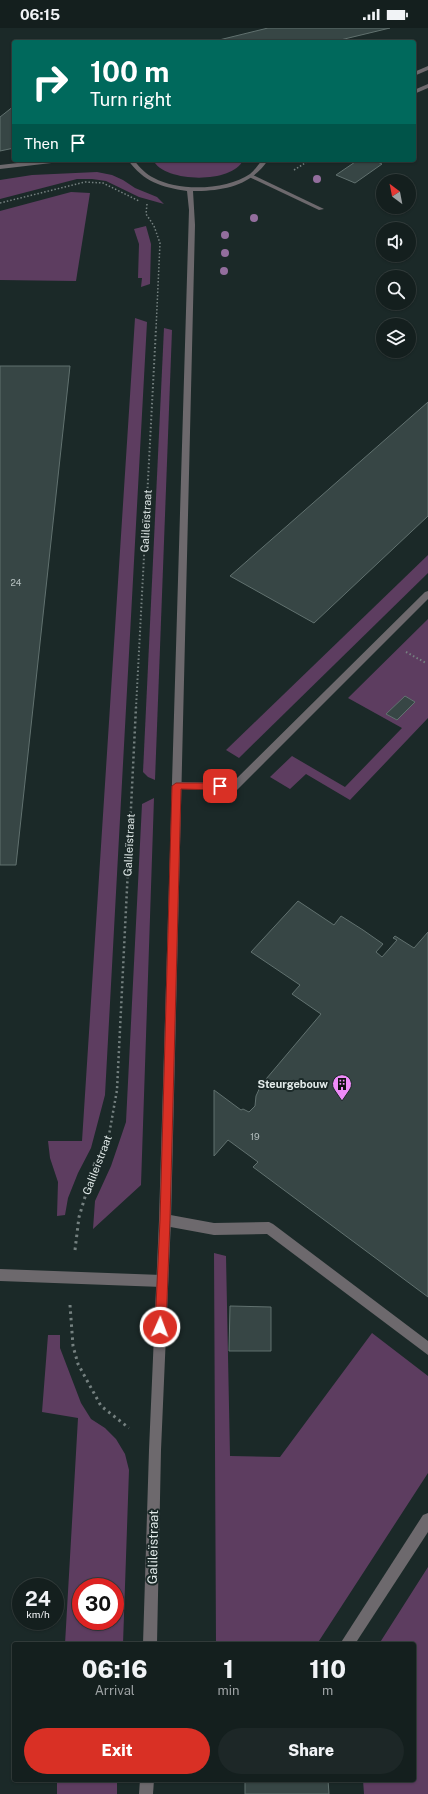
<!DOCTYPE html>
<meta charset="utf-8">
<style>
body{margin:0;font-family:"Public Sans",sans-serif;background:#1d2727;color:#f1f3f6;height:100vh;display:flex;flex-direction:column;font-size:15px;white-space:nowrap}
*{box-sizing:border-box;margin:0}
p{font-size:13px;color:#9da2a4}
.icon{flex:none;width:22px;height:22px;fill:none;stroke:currentColor;stroke-width:2;stroke-linecap:round;stroke-linejoin:round}
.map{position:relative;flex:1;overflow:hidden}
.panel{position:absolute;left:12px;top:1614px;width:404px;height:140px;display:flex;flex-direction:column;background:#141f1e;border-radius:4px;box-shadow:0 1px 3px #0004,0 0 0 1px #333d3c}
.panel>*{flex:none}
.top-card{position:absolute;left:12px;top:12px;width:404px;height:122px;border-radius:4px;box-shadow:0 1px 3px #0004,0 0 0 1px #333d3c;background:#00695c;color:#fff;overflow:hidden}
.needle{width:26px;rotate:328deg}
.fabs{position:absolute;left:376px;top:146px;display:grid;gap:8px}
.fabs a{display:grid;place-items:center;width:40px;height:40px;border-radius:50%;background:#141f1e;box-shadow:0 1px 3px #0004,0 0 0 1px #333d3c;font-size:20px}
.speed{position:absolute;left:12px;top:1550px;display:flex;gap:8px;font-size:20px;font-weight:700;text-align:center}
.speed>*{display:grid;place-content:center;width:52px;height:52px;border-radius:50%;background:#141f1e;box-shadow:0 1px 3px #0004,0 0 0 1px #333d3c;line-height:1}
.speed small{font-size:10px;font-weight:400}
.speed .limit{border:6px solid #d22;background:#fff;color:#111}
.pin{position:absolute;display:grid;place-items:center;width:34px;height:34px;color:#fff;margin:-17px;border-radius:8px;box-shadow:0 2px 6px #0006}
.me{position:absolute;width:44px;margin:-22px;rotate:2deg;stroke-linejoin:round;filter:drop-shadow(0 0 3px #0008)}
.turn{display:flex;align-items:center;gap:14px;height:84px;padding:0 12px;font-size:18px}
.turn .icon{width:52px;height:52px;stroke-width:2.5}
.turn b{display:block;font-size:28px;line-height:34px}
.then{display:flex;align-items:center;height:38px;padding:0 12px;background:#0003;gap:8px;font-size:15px}
.eta{display:flex;justify-content:space-evenly;align-items:center;height:68px;text-align:center}
.eta b{font-size:24px;font-weight:800;line-height:28px}
.action{display:flex;gap:8px;margin-top:auto;padding:8px 12px}
.action a{flex:1;height:46px;border-radius:24px;background:#d93025;color:#fff;font-size:16px;font-weight:800;line-height:46px;text-align:center}
.action a+a{background:#1d2727;color:#f1f3f6}
.status{display:flex;justify-content:space-between;align-items:center;height:28px;padding:0 20px;background:#141f1e;direction:ltr}
.status svg{height:11px;fill:currentColor}
.map>svg:first-child{display:block}
.green{fill:#5d3d60;fill-rule:evenodd}
.building{fill:#374645;stroke:#61716f}
.lines{fill:none;stroke-linecap:round;stroke-linejoin:round}
.path-far3{stroke:#758180;stroke-width:1.5;stroke-dasharray:1.5 2;stroke-linecap:butt}
.path-far2{stroke:#758180;stroke-width:2;stroke-dasharray:1.5 2.5;stroke-linecap:butt}
.path-far1{stroke:#758180;stroke-width:2.5;stroke-dasharray:2 3;stroke-linecap:butt}
.path{stroke:#758180;stroke-width:3;stroke-dasharray:2.5 4;stroke-linecap:butt}
.lane{fill:#6d696d;fill-rule:evenodd}
.street{fill:#6d696d;fill-rule:evenodd}
.tree{fill:#936e9d}
.route{fill:#d93025;stroke:#8d1f18}
.labels{text-anchor:middle;dominant-baseline:central;stroke-width:4;stroke-linejoin:round;paint-order:stroke}
.number-label{font-size:9px;fill:#b6c1c0}
.street-label{font-size:11px;fill:#e1eae9;stroke:#1b2928}
.poi-label{font-size:11px;font-weight:bold;fill:#e1eae9;stroke:#1b2928;text-anchor:end}
.near-street-label{font-size:13px;fill:#e1eae9;stroke:#1b2928}
</style>
<div class="status"><b>06:15</b><svg viewBox="0 0 49 12"><path d="M0 12V9h3v3zM5 12V6h3v6zM10 12V3h3v9zM15 12V0h3v12zM26 1h20v11H26zM47 4h2v5h-2z"/></svg></div>
<div class="map">
<svg width="428" height="1766" viewBox="0 0 428 1766">
<rect width="100%" height="100%" fill="#1b2928"/>
<g class="green">
<path d="M153,132H243C233,156 164,155 153,132Z"/>
<polygon points="97,144 112,147 123,152 135,160 157,169 164,176 139,169 106,153 92,151 77,151 0,171 0,152 32,147"/>
<polygon points="71,164 90,165 76,253 0,252 0,183"/>
<polygon points="146,198 151,216 150,256 141,259 142,250 138,250 139,216 134,201"/>
<polygon points="135,290 147,294 105,1067 91,1120 78,1145 68,1170 65,1187 57,1188 58,1154 50,1130 48,1113 82,1113"/>
<polygon points="164,300 172,302 155,752 148,749 143,744"/>
<polygon points="428,527 428,545 239,730 226,722"/>
<polygon points="428,591 428,690 350,772 306,746 290,761 270,749 292,728 345,759 402,700 348,670"/>
<polygon points="154,770 141,1157 93,1201 95,1173 111,1138 126,1094 142,776"/>
<polygon points="214,1225 226,1228 230,1428 280,1429 372,1305 428,1348 428,1445 317,1616 216,1616"/>
<path d="M48,1307H60V1320L81,1375L91,1391L105,1400L116,1411L125,1426L129,1442L123,1616H65L78,1390L42,1384ZM81,1559H115V1593H81Z"/>
<polygon points="428,1539 428,1766 364,1766 363,1752 414,1752 414,1616 379,1616"/>
<rect x="57" y="1752" width="60" height="14"/>
</g>
<g class="building">
<polygon points="268,0 390,0 332,14 216,14 219,12"/>
<polygon points="14,78 14,120 0,123 0,89"/>
<polygon points="358,132 373,132 382,136 355,155 336,147"/>
<polygon points="0,338 70,338 16,837 0,837"/>
<polygon points="428,374 428,488 314,595 230,548"/>
<polygon points="405,668 415,674 397,692 386,686"/>
<polygon points="298,873 334,897 341,888 363,902 383,916 376,924 382,929 397,912 393,910 395,908 414,920 428,904 428,1269 253,1139 258,1134 228,1112 214,1128 214,1062 241,1082 243,1081 249,1084 255,1078 256,1068 261,1057 321,986 292,966 300,957 251,924"/>
<polygon points="230,1278 271,1279 271,1323 229,1323"/>
<polygon points="245,1752 328,1752 329,1766 245,1766"/>
</g>
<g class="lines">
<g class="path-far3">
<polyline points="294,142 310,132"/>
<polyline points="0,175 85,154 103,155 139,173"/>
<polyline points="147,176 146,186 154,198 160,215 156,301"/>
</g>
<g class="path-far2">
<polyline points="406,624 426,635"/>
<polyline points="136,680 156,300"/>
</g>
<polyline class="path-far1" points="87,1160 109,1107 117,1062 136,679"/>
<g class="path">
<polyline points="75,1222 79,1189 88,1159"/>
<polyline points="70,1277 73,1318 78,1336 101,1378 129,1400"/>
</g>
<g class="lane">
<polygon points="249,147 253,147 324,181 319,182 249,149"/>
<polygon points="428,563 428,571 237,762 174,761 172,758 174,755 177,754 232,755 425,564"/>
<polygon points="165,1186 214,1195 269,1194 273,1196 428,1313 428,1327 267,1206 214,1207 165,1198 161,1196 159,1192 161,1188"/>
<polygon points="0,1241 162,1247 166,1249 168,1253 166,1257 162,1259 0,1253"/>
<polygon points="428,1485 428,1504 355,1616 340,1616 423,1487"/>
</g>
<g class="street">
<polygon points="428,38 428,42 414,48 414,44"/>
<polygon points="428,56 428,60 414,66 414,62"/>
<polygon points="44,132 63,132 60,134 0,141 0,137"/>
<path d="M128,132H134C140,140 146,146 154,150C179,164 227,162 250,146C255,142 258,137 262,132H268C251,158 223,163 193,163L195,197L171,1192L161,1422L157,1616H143L149,1422L159,1192L189,182L187,163C161,159 144,154 128,132Z"/>
<polygon points="140,1752 154,1752 153,1766 139,1766"/>
</g>
</g>
<g class="tree">
<circle cx="317" cy="151" r="4"/>
<circle cx="254" cy="190" r="4"/>
<circle cx="225" cy="207" r="4"/>
<circle cx="225" cy="225" r="4"/>
<circle cx="224" cy="243" r="4"/>
</g>
<polygon class="route" points="176,755 220,755 224,758 220,762 181,761 170,1192 166,1299 164,1303 160,1304 157,1303 155,1299 160,1192 172,758"/>
<defs>
<g id="building-pin" transform="scale(1)"><path d="M0 17L-7.5 6A9.5 9.5 0 1 1 7.5 6Z" fill="#ee8bf8" stroke="#1b2928"/><path d="M-4-6H4V6H1V3H-1V6H-4ZM-2.5-4.3h1.7v1.8h-1.7ZM.8-4.3h1.7v1.8H.8ZM-2.5-1h1.7V.8h-1.7ZM.8-1h1.7V.8H.8Z" fill="#111"/></g>
</defs>
<g fill-rule="evenodd">
<use href="#building-pin" x="342" y="1056"/>
</g>
<g class="labels">
<g class="number-label">
<text x="16" y="554">24</text>
<text x="255" y="1108">19</text>
</g>
<g class="street-label">
<text transform="translate(146 493) rotate(-87)">Galileïstraat</text>
<text transform="translate(129 817) rotate(-87)">Galileïstraat</text>
<text transform="translate(97 1137) rotate(-69)">Galileïstraat</text>
</g>
<g class="poi-label">
<text x="328" y="1056">Steurgebouw</text>
</g>
<g class="near-street-label">
<text transform="translate(153 1519) rotate(-89)">Galileïstraat</text>
</g>
</g>
</svg>
<div class="fabs">
<a><svg class="needle" viewBox="-14 -14 28 28"><path d="M0-13l5 13h-10z" fill="#e53935"/><path d="M0 13l5-13h-10z" fill="#9da2a4"/></svg></a>
<a><svg class="icon" aria-label="sound" viewBox="0 0 24 24"><path d="M4 9h4l5-4v14l-5-4H4zM17 9q2 3 0 6"/></svg></a>
<a><svg class="icon" aria-label="search" viewBox="0 0 24 24"><circle cx="10" cy="10" r="6"/><path d="M15 15l6 6"/></svg></a>
<a><svg class="icon" aria-label="layers" viewBox="0 0 24 24"><path d="M12 4l9 5-9 5-9-5zM3 14l9 5 9-5"/></svg></a>
</div>
<div class="speed"><div>24<small>km/h</small></div><div class="limit">30</div></div>
<div class="pin" style="left:220px;top:758px;background:#d93025"><svg class="icon" aria-label="arrive" viewBox="0 0 24 24"><path d="M6 21V4h12l-3 4 3 4H6"/></svg></div>
<svg class="me" style="left:160px;top:1299px" viewBox="-20 -20 40 40"><circle r="17" fill="#d93025" stroke="#fff" stroke-width="3"/><path d="M0-11L8 9 0 5-8 9z" fill="#fff"/></svg>
<div class="top-card">
<div class="turn"><svg class="icon" aria-label="right" viewBox="0 0 24 24"><path d="M7 20v-9h11M14 6l5 5-5 5"/></svg><div><b>100 m</b>Turn right</div></div>
<div class="then">Then<svg class="icon" aria-label="arrive" viewBox="0 0 24 24"><path d="M6 21V4h12l-3 4 3 4H6"/></svg></div>
</div>
<section class="panel">
<div class="eta">
<div><b>06:16</b><p>Arrival</p></div>
<div><b>1</b><p>min</p></div>
<div><b>110</b><p>m</p></div>
</div>
<div class="action"><a>Exit</a><a>Share</a></div>
</section>
</div>
